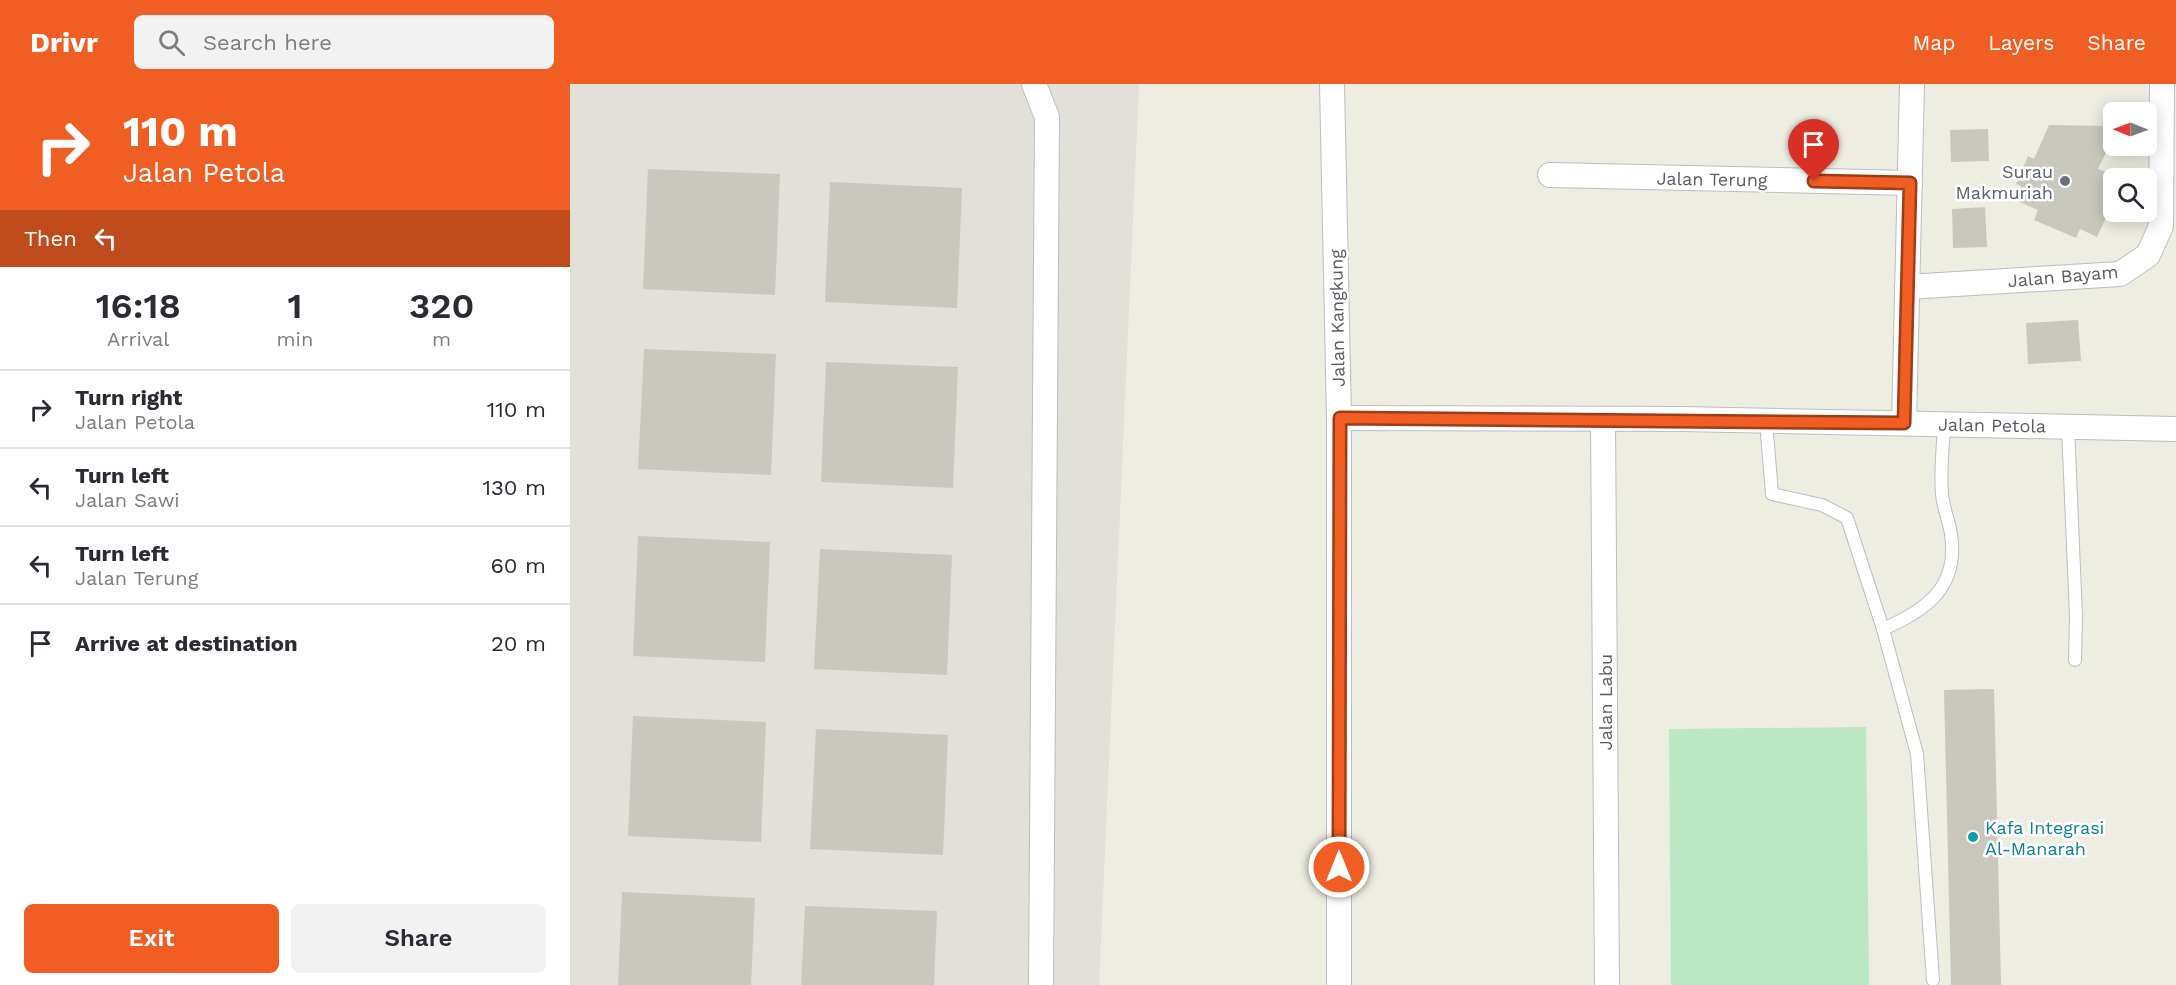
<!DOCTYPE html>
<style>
body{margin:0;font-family:"Work Sans",sans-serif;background:#f2f2f3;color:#2b2b33;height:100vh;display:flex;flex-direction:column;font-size:22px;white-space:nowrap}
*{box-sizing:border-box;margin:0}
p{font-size:20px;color:#7c7c81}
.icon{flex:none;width:33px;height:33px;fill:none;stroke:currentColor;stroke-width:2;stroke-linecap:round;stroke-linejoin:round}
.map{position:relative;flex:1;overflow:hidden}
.side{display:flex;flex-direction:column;background:#fff;width:570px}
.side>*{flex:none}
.top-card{background:#f15e23;color:#fff;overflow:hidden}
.needle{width:39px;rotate:271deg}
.tools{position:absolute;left:1533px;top:18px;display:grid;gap:12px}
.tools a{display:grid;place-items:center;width:54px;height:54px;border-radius:9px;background:#fff;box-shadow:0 3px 15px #0003;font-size:30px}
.pin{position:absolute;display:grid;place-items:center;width:51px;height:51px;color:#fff;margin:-62px -26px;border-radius:50% 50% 50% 0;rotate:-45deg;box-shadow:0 0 6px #0007}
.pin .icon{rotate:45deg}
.me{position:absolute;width:66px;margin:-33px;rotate:0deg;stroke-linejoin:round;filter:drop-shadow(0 0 4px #0008)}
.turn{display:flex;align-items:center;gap:21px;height:126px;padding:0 24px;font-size:27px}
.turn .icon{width:78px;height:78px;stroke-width:2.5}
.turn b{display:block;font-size:42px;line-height:51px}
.then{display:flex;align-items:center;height:57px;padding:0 24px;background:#0003;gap:12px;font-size:22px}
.eta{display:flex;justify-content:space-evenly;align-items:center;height:102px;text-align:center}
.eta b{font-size:36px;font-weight:600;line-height:42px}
.action{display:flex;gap:12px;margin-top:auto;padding:12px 24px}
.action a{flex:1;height:69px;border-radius:9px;background:#f15e23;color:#fff;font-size:24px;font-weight:600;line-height:69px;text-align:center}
.action a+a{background:#f2f2f3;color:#2b2b33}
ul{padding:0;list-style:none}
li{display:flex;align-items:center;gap:18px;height:78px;padding:0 24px;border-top:2px solid #e1e1e2}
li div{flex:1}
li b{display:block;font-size:22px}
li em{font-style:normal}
header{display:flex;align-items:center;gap:36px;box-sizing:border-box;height:84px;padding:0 30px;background:#f15e23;color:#fff}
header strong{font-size:28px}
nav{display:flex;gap:33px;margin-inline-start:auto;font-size:21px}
.search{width:420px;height:54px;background:#f2f2f3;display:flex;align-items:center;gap:15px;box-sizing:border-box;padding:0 21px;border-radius:9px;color:#7c7c81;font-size:22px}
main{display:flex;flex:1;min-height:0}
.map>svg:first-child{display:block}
.industrial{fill:#e1e0d9}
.green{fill:#bce7c5}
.building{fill:#c8c8be}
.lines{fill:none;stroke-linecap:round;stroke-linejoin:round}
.service-casing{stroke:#bcbdc4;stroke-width:14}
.minor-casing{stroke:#bcbdc4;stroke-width:26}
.service{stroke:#fff;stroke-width:12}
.minor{stroke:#fff;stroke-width:24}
.route-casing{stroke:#9d3d17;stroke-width:15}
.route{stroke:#f15e23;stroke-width:10}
.worship-dot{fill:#6b7280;stroke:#fff;stroke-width:2}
.culture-dot{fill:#0f9aa8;stroke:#fff;stroke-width:2}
.labels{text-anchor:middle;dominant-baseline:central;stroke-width:5;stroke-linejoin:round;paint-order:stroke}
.worship-label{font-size:18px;fill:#5b616d;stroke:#fff;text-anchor:end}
.street-label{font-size:18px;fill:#5a5c63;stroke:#fff}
.culture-label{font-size:18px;fill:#0d838f;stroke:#fff;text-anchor:start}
</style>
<header>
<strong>Drivr</strong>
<div class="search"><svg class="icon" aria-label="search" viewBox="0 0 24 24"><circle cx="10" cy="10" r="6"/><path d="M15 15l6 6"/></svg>Search here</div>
<nav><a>Map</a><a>Layers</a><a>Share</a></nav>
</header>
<main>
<section class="side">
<div class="top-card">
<div class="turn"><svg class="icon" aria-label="right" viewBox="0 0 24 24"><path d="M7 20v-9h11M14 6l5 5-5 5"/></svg><div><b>110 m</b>Jalan Petola</div></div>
<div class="then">Then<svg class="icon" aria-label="left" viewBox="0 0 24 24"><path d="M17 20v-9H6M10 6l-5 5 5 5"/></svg></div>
</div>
<div class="eta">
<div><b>16:18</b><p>Arrival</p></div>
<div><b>1</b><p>min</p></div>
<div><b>320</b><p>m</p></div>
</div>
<ul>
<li><svg class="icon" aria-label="right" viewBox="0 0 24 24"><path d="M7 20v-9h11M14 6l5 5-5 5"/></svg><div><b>Turn right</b><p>Jalan Petola</p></div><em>110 m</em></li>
<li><svg class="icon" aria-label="left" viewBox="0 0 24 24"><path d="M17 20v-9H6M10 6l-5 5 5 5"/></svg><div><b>Turn left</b><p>Jalan Sawi</p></div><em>130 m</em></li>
<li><svg class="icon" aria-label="left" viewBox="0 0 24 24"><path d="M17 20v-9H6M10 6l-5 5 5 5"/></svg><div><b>Turn left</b><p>Jalan Terung</p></div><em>60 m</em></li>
<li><svg class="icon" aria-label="arrive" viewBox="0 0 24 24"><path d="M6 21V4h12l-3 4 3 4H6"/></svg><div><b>Arrive at destination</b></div><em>20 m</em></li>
</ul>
<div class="action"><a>Exit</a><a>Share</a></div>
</section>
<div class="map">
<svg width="1606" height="901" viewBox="0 0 1606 901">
<rect width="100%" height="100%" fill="#eeede1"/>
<polygon class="industrial" points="0,0 569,0 529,901 0,901"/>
<polygon class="green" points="1296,643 1299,901 1101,901 1099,645"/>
<g class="building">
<polygon points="1479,41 1544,42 1544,52 1528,85 1550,94 1544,94 1544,116 1527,153 1510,145 1506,154 1464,136 1468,126 1445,116 1451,102 1446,100 1458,72 1464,75"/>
<polygon points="1418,45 1419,77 1381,78 1380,46"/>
<polygon points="78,85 210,90 205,211 73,205"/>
<polygon points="260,98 392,104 387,224 255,218"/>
<polygon points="1415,123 1417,163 1383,164 1382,125"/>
<polygon points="1508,236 1511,277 1458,280 1456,239"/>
<polygon points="74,265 206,270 201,391 68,385"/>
<polygon points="256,278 388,283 383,404 251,398"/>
<polygon points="68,452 200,458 195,578 63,572"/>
<polygon points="250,465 382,471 377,591 244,585"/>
<polygon points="1424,605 1431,901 1381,901 1374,606"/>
<polygon points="63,632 196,638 191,758 58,752"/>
<polygon points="246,645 378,651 373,771 240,765"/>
<polygon points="52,808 185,814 181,901 48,901"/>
<polygon points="235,822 367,827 364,901 231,901"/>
</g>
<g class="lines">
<g class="service-casing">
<g id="service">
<polyline points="1196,337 1202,410 1252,421 1277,434 1313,545 1347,670 1363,896"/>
<polyline points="1498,343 1506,532 1505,576"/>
<path d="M1313,545C1357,526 1389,503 1381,450C1379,437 1373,423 1372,410C1370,387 1373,363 1374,340"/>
</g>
</g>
<g class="minor-casing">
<g id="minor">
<polyline points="464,0 477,33 471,901"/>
<polyline points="762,0 769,334 769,901"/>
<polyline points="980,91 1340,99"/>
<polyline points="1337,203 1550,190 1578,171 1591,142 1592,0"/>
<polyline points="769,334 1112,335 1606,345"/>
<polyline points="1033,335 1037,901"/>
<polyline points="1334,339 1342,0"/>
</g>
</g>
<use href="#service" class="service"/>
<use href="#minor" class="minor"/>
</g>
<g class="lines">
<g class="route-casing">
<polyline id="route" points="769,783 770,334 1334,339 1340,99 1244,97"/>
</g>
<use href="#route" class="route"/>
</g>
<circle class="worship-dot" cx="1495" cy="97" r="6"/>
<circle class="culture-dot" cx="1403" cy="753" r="6"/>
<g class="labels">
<g class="worship-label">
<text x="1483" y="87">Surau<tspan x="1483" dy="21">Makmuriah</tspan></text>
</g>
<g class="street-label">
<text transform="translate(1142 95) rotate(1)">Jalan Terung</text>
<text transform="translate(1493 192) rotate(-5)">Jalan Bayam</text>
<text transform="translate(767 234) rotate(-91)">Jalan Kangkung</text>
<text transform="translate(1422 341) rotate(1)">Jalan Petola</text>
<text transform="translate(1035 618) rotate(-90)">Jalan Labu</text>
</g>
<g class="culture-label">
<text x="1415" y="743">Kafa Integrasi<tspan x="1415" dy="21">Al-Manarah</tspan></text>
</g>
</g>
</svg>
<div class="tools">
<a><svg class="needle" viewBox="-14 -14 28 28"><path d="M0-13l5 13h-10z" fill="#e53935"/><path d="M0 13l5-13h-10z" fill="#7c7c81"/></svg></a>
<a><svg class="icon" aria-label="search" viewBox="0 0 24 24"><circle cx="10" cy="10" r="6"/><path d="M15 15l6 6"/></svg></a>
</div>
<div class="pin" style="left:1244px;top:97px;background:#d93025"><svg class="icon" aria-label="arrive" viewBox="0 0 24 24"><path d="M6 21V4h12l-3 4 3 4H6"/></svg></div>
<svg class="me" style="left:769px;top:783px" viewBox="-20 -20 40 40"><circle r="17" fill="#f15e23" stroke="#fff" stroke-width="3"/><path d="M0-11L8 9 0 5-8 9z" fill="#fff"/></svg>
</div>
</main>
